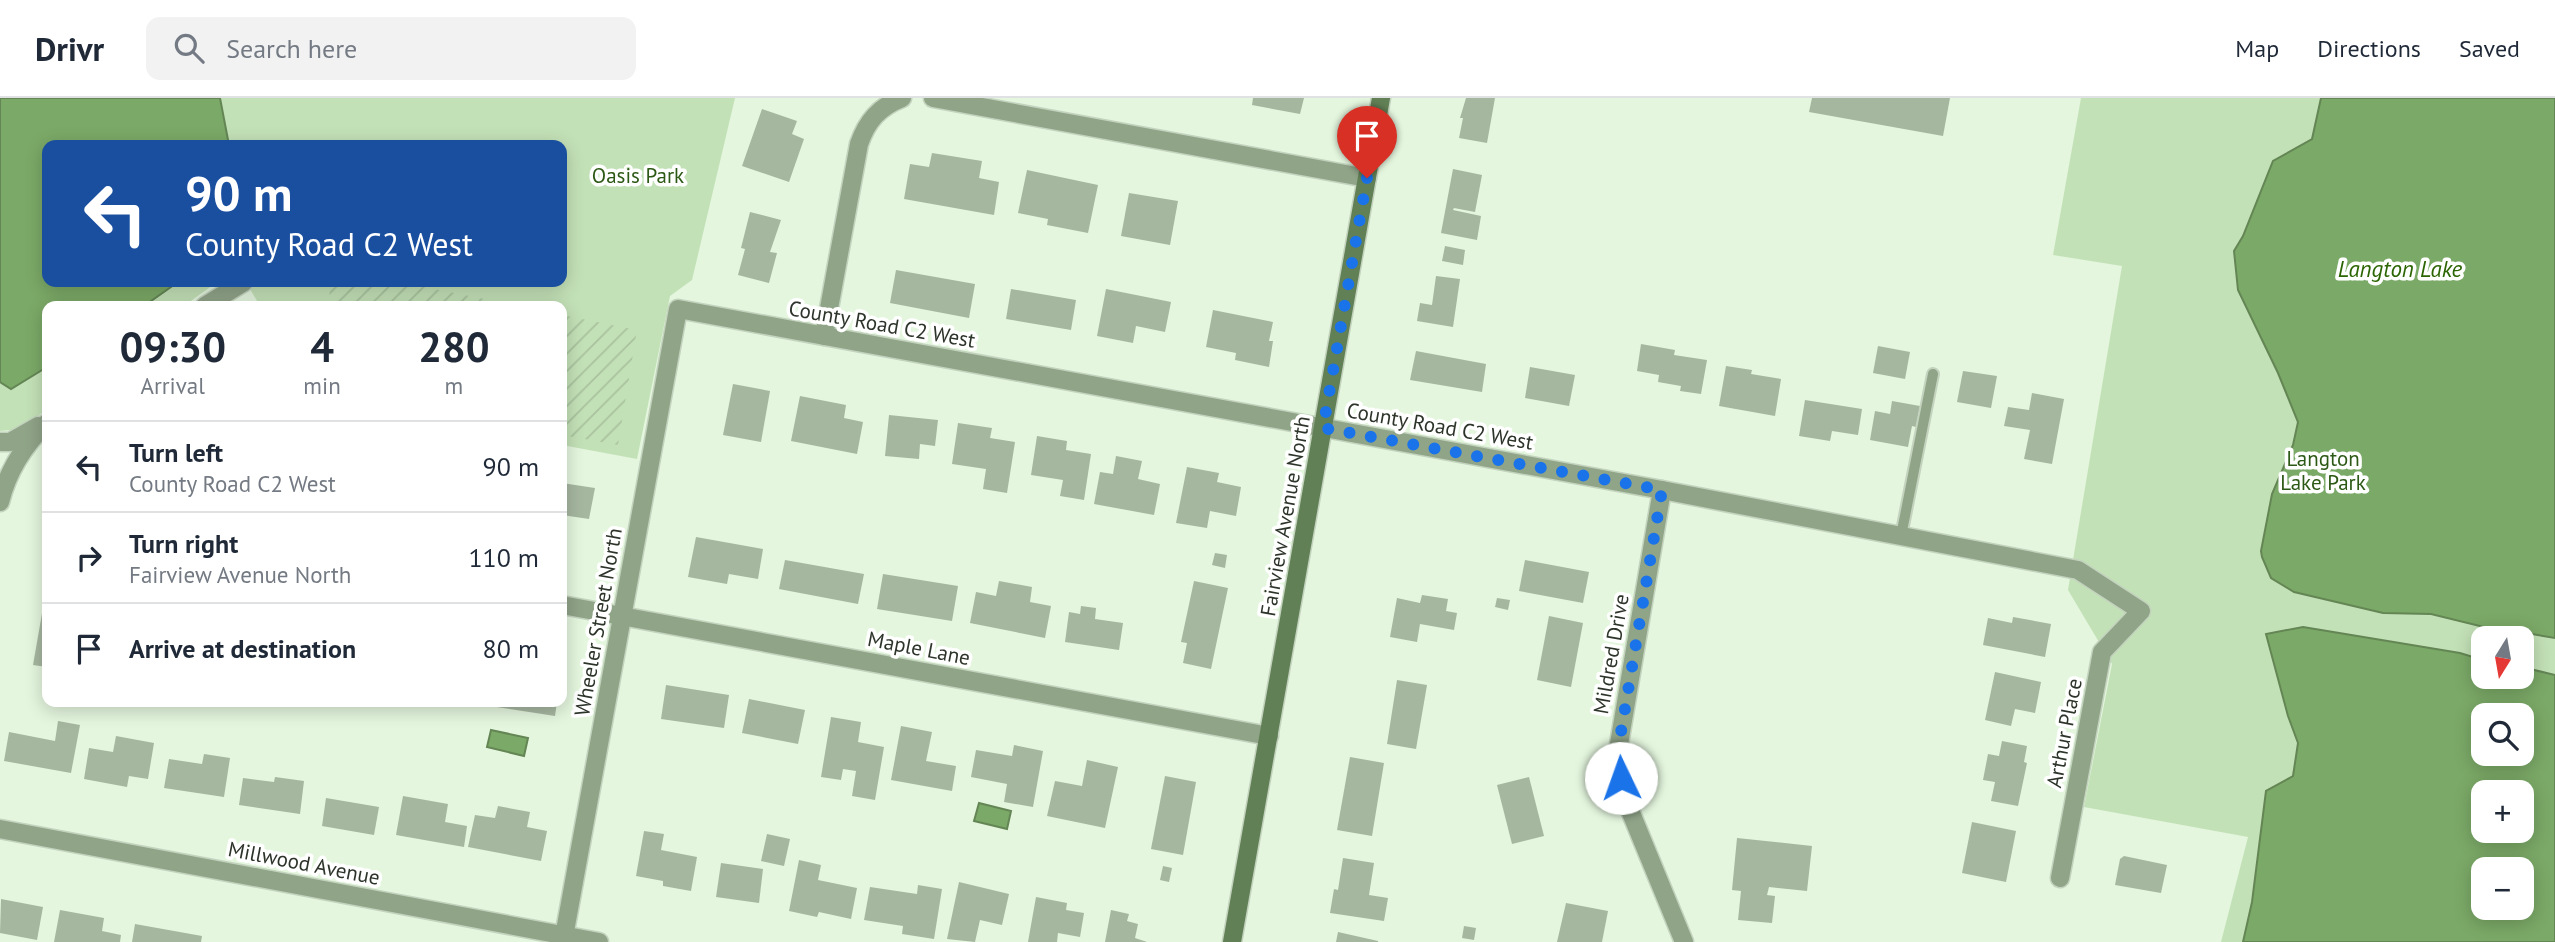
<!DOCTYPE html>
<meta charset="utf-8">
<style>
body{margin:0;font-family:"PT Sans",sans-serif;background:#f2f2f3;color:#1f2937;height:100vh;display:flex;flex-direction:column;font-size:26px;white-space:nowrap}
*{box-sizing:border-box;margin:0}
p{font-size:23px;color:#747a83}
.icon{flex:none;width:38px;height:38px;fill:none;stroke:currentColor;stroke-width:2;stroke-linecap:round;stroke-linejoin:round}
.map{position:relative;flex:1;overflow:hidden}
.panel{position:absolute;left:42px;top:203px;width:525px;height:406px;display:flex;flex-direction:column;background:#fff;border-radius:14px;box-shadow:0 4px 18px #0003}
.panel>*{flex:none}
.guide{position:absolute;left:42px;top:42px;width:525px;height:147px;border-radius:14px;box-shadow:0 4px 18px #0003;background:#1a4fa0;color:#fff;overflow:hidden}
.needle{width:46px;rotate:191deg}
.fabs{position:absolute;left:2471px;top:528px;display:grid;gap:14px}
.fabs a{display:grid;place-items:center;width:63px;height:63px;border-radius:14px;background:#fff;box-shadow:0 4px 18px #0003;font-size:35px}
.pin{position:absolute;display:grid;place-items:center;width:60px;height:60px;color:#fff;margin:-72px -30px;border-radius:50% 50% 50% 0;rotate:-45deg;box-shadow:0 0 7px #0007}
.pin .icon{rotate:45deg}
.me{position:absolute;width:77px;margin:-38px;rotate:357deg;stroke-linejoin:round;filter:drop-shadow(0 0 5px #0008)}
.turn{display:flex;align-items:center;gap:24px;height:147px;padding:0 28px;font-size:32px}
.turn .icon{width:91px;height:91px;stroke-width:2.5}
.turn b{display:block;font-size:49px;line-height:60px}
.eta{display:flex;justify-content:space-evenly;align-items:center;height:119px;text-align:center}
.eta b{font-size:42px;font-weight:700;line-height:49px}
ul{padding:0;list-style:none}
li{display:flex;align-items:center;gap:21px;height:91px;padding:0 28px;border-top:2px solid #e0e1e3}
li div{flex:1}
li b{display:block;font-size:26px}
li em{font-style:normal}
header{display:flex;align-items:center;gap:42px;box-sizing:border-box;height:98px;padding:0 35px;background:#fff;border-bottom:2px solid #e0e1e3}
header strong{font-size:33px}
nav{display:flex;gap:38px;margin-inline-start:auto;font-size:24px}
.search{width:490px;height:63px;background:#f2f2f3;display:flex;align-items:center;gap:18px;box-sizing:border-box;padding:0 24px;border-radius:14px;color:#747a83;font-size:26px}
.map>svg:first-child{display:block}
.park{fill:#c3e1b7;fill-rule:evenodd}
.garden{fill:url(#garden-furrows)}
.water{fill:#7ba967;stroke:#648655;stroke-width:2;fill-rule:evenodd}
.building{fill:#a6b7a0}
.lines{fill:none;stroke-linecap:round;stroke-linejoin:round}
.lane-casing{stroke:#c3d3be;stroke-width:14}
.street-casing{stroke:#c3d3be;stroke-width:21}
.secondary-casing{stroke:#c3d3be;stroke-width:21}
.lane{stroke:#90a488;stroke-width:10}
.street{stroke:#90a488;stroke-width:18}
.secondary{stroke:#628056;stroke-width:18}
.route{stroke:#1a73e8;stroke-width:12;stroke-dasharray:0 21.6}
.labels{text-anchor:middle;dominant-baseline:central;stroke-width:7;stroke-linejoin:round;paint-order:stroke}
.park-label{font-size:21px;fill:#2d5916;stroke:#fff}
.street-label{font-size:21px;fill:#2d342a;stroke:#fff}
.water-label{font-size:23px;font-style:italic;fill:#2c6503;stroke:#fff}
</style>
<header>
<strong>Drivr</strong>
<div class="search"><svg class="icon" aria-label="search" viewBox="0 0 24 24"><circle cx="10" cy="10" r="6"/><path d="M15 15l6 6"/></svg>Search here</div>
<nav><a>Map</a><a>Directions</a><a>Saved</a></nav>
</header>
<div class="map">
<svg width="2555" height="844" viewBox="0 0 2555 844">
<defs>
<pattern id="garden-furrows" width="10" height="10" patternUnits="userSpaceOnUse" patternTransform="scale(1.75)"><rect width="10" height="10" fill="#c3e1b7"/><path d="M-1 1l2-2M0 10L10 0M9 11l2-2" fill="none" stroke="#a8c29e"/></pattern>
</defs>
<rect width="100%" height="100%" fill="#e4f6de"/>
<g class="park">
<polygon points="0,0 735,0 692,182 670,198 637,361 562,347 562,208 260,208 246,184 562,184 562,47 47,47 47,184 217,184 184,208 47,208 47,311 22,331 0,333"/>
<path d="M2081,0H2555V844H2221L2248,739L2084,709L2112,566L2068,492L2122,168L2053,157ZM2483,541H2522V579H2483ZM2483,618H2522V656H2483ZM2483,695H2522V733H2483ZM2483,772H2522V810H2483Z"/>
</g>
<g class="garden">
<polygon points="331,184 399,184 520,208 328,208"/>
<polygon points="562,217 637,232 618,347 562,337"/>
</g>
<g class="water">
<polygon points="0,0 220,0 229,47 47,47 47,184 178,184 144,208 47,208 47,269 11,291 0,284"/>
<polygon points="2321,0 2555,0 2555,540 2509,532 2504,541 2485,541 2484,529 2431,516 2383,515 2294,494 2271,480 2262,459 2261,453 2272,396 2293,347 2298,324 2278,275 2238,192 2234,153 2243,138 2273,63 2312,41"/>
<path d="M2303,529L2460,555L2476,560L2482,556L2483,550V579H2522V569L2555,577V844H2243L2252,804L2266,693L2293,678L2298,645L2288,618L2266,536ZM2483,618H2522V656H2483ZM2483,695H2522V733H2483ZM2483,772H2522V810H2483Z"/>
<polygon points="491,632 528,640 524,658 487,649"/>
<polygon points="979,705 1011,713 1007,731 974,723"/>
</g>
<g class="building">
<polygon points="1253,0 1304,0 1300,16 1252,7"/>
<polygon points="1466,0 1495,0 1487,45 1459,40 1463,20 1460,20"/>
<polygon points="1812,0 1950,0 1943,38 1809,14"/>
<polygon points="762,11 797,23 792,36 804,41 789,84 742,68"/>
<polygon points="932,55 982,63 979,80 999,84 994,117 904,101 910,66 929,69"/>
<polygon points="1453,71 1482,77 1475,114 1454,110 1453,112 1481,118 1477,142 1441,135"/>
<polygon points="1027,72 1098,87 1088,135 1047,127 1048,121 1018,115"/>
<polygon points="1129,95 1178,103 1170,147 1121,138"/>
<polygon points="750,114 781,122 770,154 777,155 769,185 738,177 745,151 741,150"/>
<polygon points="1445,148 1465,152 1463,167 1442,163"/>
<polygon points="896,172 975,186 969,220 890,205"/>
<polygon points="1436,178 1460,181 1453,229 1417,223 1420,205 1432,207"/>
<polygon points="1011,191 1076,202 1071,232 1006,221"/>
<polygon points="1106,191 1171,204 1165,234 1136,228 1133,245 1097,238"/>
<polygon points="1213,212 1273,224 1269,243 1273,243 1269,269 1235,262 1236,255 1206,249"/>
<polygon points="1641,246 1675,252 1674,257 1707,262 1701,296 1680,293 1681,288 1658,284 1659,277 1637,273"/>
<polygon points="1878,248 1910,254 1905,281 1873,275"/>
<polygon points="1416,253 1486,266 1482,294 1410,282"/>
<polygon points="1726,268 1752,272 1751,276 1781,281 1775,318 1719,308"/>
<polygon points="1530,269 1575,277 1569,308 1525,300"/>
<polygon points="1963,273 1997,278 1991,310 1957,304"/>
<polygon points="733,286 770,293 761,344 723,337"/>
<polygon points="2032,295 2064,301 2052,366 2024,361 2030,332 2004,328 2008,309 2029,312"/>
<polygon points="800,298 846,307 844,320 863,324 857,356 791,343"/>
<polygon points="1805,302 1862,311 1858,337 1832,333 1830,343 1799,338"/>
<polygon points="1892,303 1920,308 1916,329 1912,328 1908,349 1870,342 1875,313 1890,316"/>
<polygon points="889,317 938,322 935,348 920,346 919,361 885,358"/>
<polygon points="958,325 992,330 990,340 1015,344 1007,395 983,391 986,371 952,366"/>
<polygon points="1037,338 1067,343 1066,352 1091,356 1084,402 1060,398 1063,382 1031,377"/>
<polygon points="1116,358 1142,363 1138,381 1160,386 1154,417 1094,406 1100,374 1113,376"/>
<polygon points="1187,369 1219,375 1217,384 1241,389 1236,418 1210,413 1207,430 1176,425"/>
<polygon points="562,385 595,390 589,421 562,417"/>
<polygon points="696,439 763,451 758,481 729,476 727,486 688,479"/>
<polygon points="1215,455 1227,457 1225,470 1212,467"/>
<polygon points="785,462 864,476 858,506 779,491"/>
<polygon points="1525,462 1589,474 1583,505 1519,493"/>
<polygon points="883,476 958,488 952,523 877,511"/>
<polygon points="999,483 1032,489 1030,504 1051,508 1045,540 970,525 976,494 996,498"/>
<polygon points="1194,483 1228,490 1211,571 1183,565 1187,545 1181,544"/>
<polygon points="1422,497 1448,501 1446,513 1457,515 1454,532 1420,526 1417,544 1390,539 1397,500 1420,505"/>
<polygon points="1497,500 1510,502 1508,512 1495,509"/>
<polygon points="44,504 47,504 47,569 33,567"/>
<polygon points="1081,508 1096,510 1095,521 1123,525 1119,552 1065,544 1069,514 1080,516"/>
<polygon points="1549,518 1583,525 1571,589 1537,582"/>
<polygon points="2013,519 2051,526 2045,559 1983,547 1988,520 2012,525"/>
<polygon points="1995,574 2041,584 2035,615 2015,611 2011,628 1985,622"/>
<polygon points="1397,582 1427,587 1416,651 1387,646"/>
<polygon points="666,587 729,597 724,630 661,621"/>
<polygon points="749,601 805,612 798,646 742,635"/>
<polygon points="484,604 557,604 555,618 484,607"/>
<polygon points="831,619 861,624 858,644 884,649 875,702 852,698 856,673 843,671 841,682 821,679"/>
<polygon points="58,623 80,627 71,675 4,663 9,634 55,643"/>
<polygon points="901,628 932,634 926,663 956,668 952,693 891,682"/>
<polygon points="116,638 154,645 148,681 129,678 127,689 84,681 89,650 113,654"/>
<polygon points="2002,643 2027,648 2024,664 2027,665 2018,708 1991,703 1995,684 1983,682 1988,656 1999,658"/>
<polygon points="1014,647 1043,653 1033,709 1004,704 1007,686 971,679 976,652 1012,658"/>
<polygon points="204,656 230,660 224,699 164,690 169,661 202,666"/>
<polygon points="1350,659 1384,665 1372,738 1337,732"/>
<polygon points="1087,662 1118,669 1105,730 1047,718 1055,683 1082,688"/>
<polygon points="1165,678 1196,684 1183,757 1151,751"/>
<polygon points="275,679 304,683 300,716 239,707 243,680 274,684"/>
<polygon points="1529,679 1544,738 1512,746 1497,687"/>
<polygon points="403,698 448,706 445,724 467,728 464,749 396,737"/>
<polygon points="326,700 379,709 374,737 322,728"/>
<polygon points="498,708 530,714 527,729 547,733 541,763 468,749 475,717 495,720"/>
<polygon points="1972,724 2016,733 2006,784 1962,775"/>
<polygon points="644,733 664,736 661,752 697,759 691,793 663,788 663,783 636,778"/>
<polygon points="767,736 790,741 784,768 761,763"/>
<polygon points="1737,740 1812,748 1807,793 1769,789 1767,797 1775,798 1772,825 1738,822 1741,793 1732,792"/>
<polygon points="2124,758 2167,767 2161,795 2115,787 2120,761"/>
<polygon points="1343,760 1374,765 1369,797 1388,800 1384,823 1330,815 1334,791 1338,792"/>
<polygon points="799,762 821,767 818,782 857,790 851,821 819,814 817,819 789,813"/>
<polygon points="721,765 763,771 759,805 716,799"/>
<polygon points="1163,768 1172,770 1169,784 1160,782"/>
<polygon points="959,784 1009,796 1002,827 980,822 975,844 947,841"/>
<polygon points="918,787 942,791 934,841 902,836 903,828 864,822 870,789 917,796"/>
<polygon points="1036,799 1067,805 1066,812 1084,815 1080,839 1058,835 1057,844 1028,844"/>
<polygon points="1,801 43,809 37,842 0,835"/>
<polygon points="1566,805 1608,813 1602,844 1557,844"/>
<polygon points="60,812 104,820 102,833 121,837 120,844 54,844"/>
<polygon points="1111,812 1129,816 1127,823 1138,826 1135,840 1147,844 1105,844"/>
<polygon points="135,826 202,838 201,844 132,844"/>
<polygon points="1464,828 1476,830 1474,842 1462,840"/>
<polygon points="1338,834 1378,843 1378,844 1336,844"/>
</g>
<g class="lines">
<g class="lane-casing">
<polyline id="lane" points="1901,438 1933,276"/>
</g>
<g class="street-casing">
<g id="street">
<polyline points="933,0 1367,80"/>
<polyline points="205,208 244,184"/>
<path d="M824,238L859,46C867,23 879,9 902,0"/>
<polyline points="0,344 10,344 38,328"/>
<polyline points="1662,392 1619,646 1621,680 1631,715 1684,844"/>
<path d="M0,404C8,372 24,347 47,325"/>
<polyline points="562,507 1269,638"/>
<polyline points="0,731 599,844"/>
<polyline points="563,844 678,211 1662,392 2078,472 2141,513 2102,554 2060,780"/>
</g>
</g>
<g class="secondary-casing">
<polyline id="secondary" points="1232,844 1381,0"/>
</g>
<use href="#lane" class="lane"/>
<use href="#street" class="street"/>
<use href="#secondary" class="secondary"/>
</g>
<g class="lines">
<polyline class="route" points="1367,80 1323,330 1662,392 1619,646 1621,680"/>
</g>
<g class="labels">
<g class="park-label">
<text x="638" y="77">Oasis Park</text>
<text x="2323" y="360">Langton<tspan x="2323" dy="24">Lake Park</tspan></text>
</g>
<g class="street-label">
<text transform="translate(882 226) rotate(10)">County Road C2 West</text>
<text transform="translate(1440 328) rotate(10)">County Road C2 West</text>
<text transform="translate(1285 418) rotate(-80)">Fairview Avenue North</text>
<text transform="translate(598 524) rotate(-80)">Wheeler Street North</text>
<text transform="translate(919 550) rotate(11)">Maple Lane</text>
<text transform="translate(1611 556) rotate(-80)">Mildred Drive</text>
<text transform="translate(2064 635) rotate(-79)">Arthur Place</text>
<text transform="translate(304 765) rotate(11)">Millwood Avenue</text>
</g>
<g class="water-label">
<text x="2400" y="170">Langton Lake</text>
</g>
</g>
</svg>
<div class="fabs">
<a><svg class="needle" viewBox="-14 -14 28 28"><path d="M0-13l5 13h-10z" fill="#e53935"/><path d="M0 13l5-13h-10z" fill="#747a83"/></svg></a>
<a><svg class="icon" aria-label="search" viewBox="0 0 24 24"><circle cx="10" cy="10" r="6"/><path d="M15 15l6 6"/></svg></a>
<a>+</a>
<a>−</a>
</div>
<div class="pin" style="left:1367px;top:80px;background:#d93025"><svg class="icon" aria-label="arrive" viewBox="0 0 24 24"><path d="M6 21V4h12l-3 4 3 4H6"/></svg></div>
<svg class="me" style="left:1621px;top:680px" viewBox="-20 -20 40 40"><circle r="19" fill="#fff"/><path d="M0-13L10 11 0 6-10 11z" fill="#1a73e8"/></svg>
<div class="guide">
<div class="turn"><svg class="icon" aria-label="left" viewBox="0 0 24 24"><path d="M17 20v-9H6M10 6l-5 5 5 5"/></svg><div><b>90 m</b>County Road C2 West</div></div>
</div>
<section class="panel">
<div class="eta">
<div><b>09:30</b><p>Arrival</p></div>
<div><b>4</b><p>min</p></div>
<div><b>280</b><p>m</p></div>
</div>
<ul>
<li><svg class="icon" aria-label="left" viewBox="0 0 24 24"><path d="M17 20v-9H6M10 6l-5 5 5 5"/></svg><div><b>Turn left</b><p>County Road C2 West</p></div><em>90 m</em></li>
<li><svg class="icon" aria-label="right" viewBox="0 0 24 24"><path d="M7 20v-9h11M14 6l5 5-5 5"/></svg><div><b>Turn right</b><p>Fairview Avenue North</p></div><em>110 m</em></li>
<li><svg class="icon" aria-label="arrive" viewBox="0 0 24 24"><path d="M6 21V4h12l-3 4 3 4H6"/></svg><div><b>Arrive at destination</b></div><em>80 m</em></li>
</ul>
</section>
</div>
